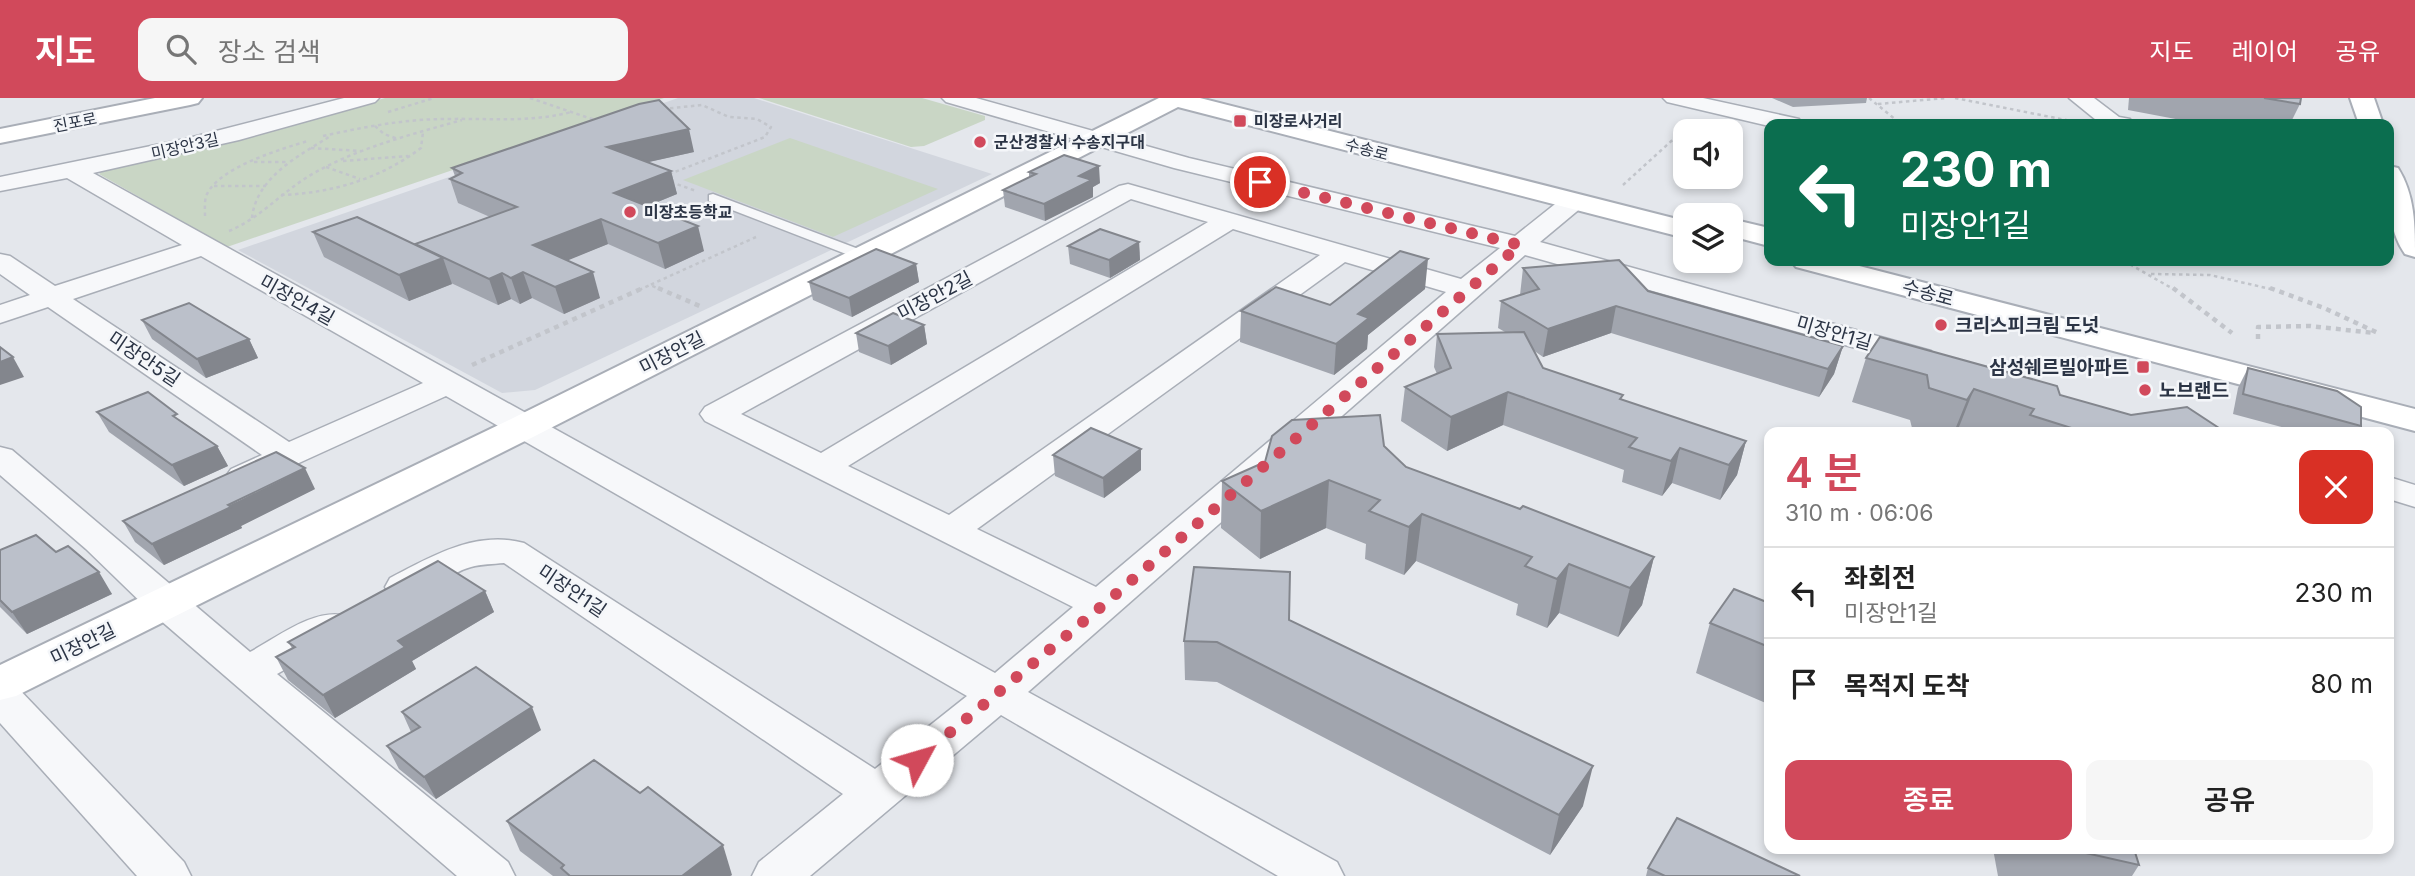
<!DOCTYPE html>
<html lang="ko">
<meta charset="utf-8">
<style>
body{margin:0;font-family:Inter,"Noto Sans KR",sans-serif;background:#f6f6f6;color:#222;height:100vh;display:flex;flex-direction:column;font-size:26px;white-space:nowrap}
*{box-sizing:border-box;margin:0}
p{font-size:23px;color:#767676}
.icon{flex:none;width:38px;height:38px;fill:none;stroke:currentColor;stroke-width:2;stroke-linecap:round;stroke-linejoin:round}
.map{position:relative;flex:1;overflow:hidden}
.drawer{position:absolute;left:1764px;top:329px;width:630px;height:427px;display:flex;flex-direction:column;background:#fff;border-radius:14px;box-shadow:0 4px 10px #0003}
.drawer>*{flex:none}
.hud{position:absolute;left:1764px;top:21px;width:630px;height:147px;border-radius:14px;box-shadow:0 4px 10px #0003;background:#0b6e4f;color:#fff;overflow:hidden}
.controls{position:absolute;left:1673px;top:21px;display:grid;gap:14px}
.controls a{display:grid;place-items:center;width:70px;height:70px;border-radius:14px;background:#fff;box-shadow:0 4px 10px #0003;font-size:35px}
.pin{position:absolute;display:grid;place-items:center;width:60px;height:60px;color:#fff;margin:-30px;border:4px solid #fff;border-radius:50%;box-shadow:0 2px 7px #0007}
.me{position:absolute;width:77px;margin:-38px;rotate:51deg;stroke-linejoin:round;filter:drop-shadow(0 0 5px #0008)}
.turn{display:flex;align-items:center;gap:24px;height:147px;padding:0 21px;font-size:32px}
.turn .icon{width:91px;height:91px;stroke-width:2.5}
.turn b{display:block;font-size:49px;line-height:60px}
.round{display:grid;place-items:center;flex:none;width:74px;height:74px;border-radius:14px;background:#f6f6f6}
.overview{display:flex;align-items:center;justify-content:space-between;height:119px;padding:0 21px}
h1{font-size:42px;font-weight:600;line-height:52px;color:#d1495b}
.cta{display:flex;gap:14px;margin-top:auto;padding:14px 21px}
.cta a{flex:1;height:80px;border-radius:14px;background:#d1495b;color:#fff;font-size:28px;font-weight:600;line-height:80px;text-align:center}
.cta a+a{background:#f6f6f6;color:#222}
ul{padding:0;list-style:none}
li{display:flex;align-items:center;gap:21px;height:91px;padding:0 21px;border-top:2px solid #e0e0e0}
li div{flex:1}
li b{display:block;font-size:26px}
li em{font-style:normal}
header{display:flex;align-items:center;gap:42px;box-sizing:border-box;height:98px;padding:0 35px;background:#d1495b;color:#fff}
header strong{font-size:33px}
nav{display:flex;gap:38px;margin-inline-start:auto;font-size:24px}
.search{width:490px;height:63px;background:#f6f6f6;display:flex;align-items:center;gap:18px;box-sizing:border-box;padding:0 24px;border-radius:14px;color:#767676;font-size:26px}
.map>svg:first-child{display:block}
.built{fill:#d2d6de}
.green{fill:#c9d6c5}
.lines{fill:none;stroke-linecap:round;stroke-linejoin:round}
.lane-casing{stroke:#a9aeb7;stroke-width:3}
.street-casing{stroke:#a9aeb7;stroke-width:3}
.secondary-casing{stroke:#a9aeb7;stroke-width:4}
.path-far1{stroke:#c2c5cb;stroke-width:2.5;stroke-dasharray:3.5 3.5;stroke-linecap:butt}
.path{stroke:#c2c5cb;stroke-width:4.5;stroke-dasharray:5 5;stroke-linecap:butt}
.lane{fill:#f7f8fa;fill-rule:evenodd}
.street{fill:#f7f8fa;fill-rule:evenodd}
.secondary{fill:#fff;fill-rule:evenodd}
.wall{fill:#a1a5ae}
.shaded-wall{fill:#83868d}
.building{fill:#bbc0ca;stroke:#83868d;stroke-width:2}
.route{stroke:#d1495b;stroke-width:12;stroke-dasharray:0 21.6}
.poi-dot{fill:#d1495b;stroke:#f4f6f9;stroke-width:2.5}
.labels{text-anchor:middle;dominant-baseline:central;stroke-width:5;stroke-linejoin:round;paint-order:stroke}
.far-poi-label{font-size:16px;font-weight:bold;fill:#2b3445;stroke:#f4f6f9;text-anchor:start}
.far-street-label{font-size:16px;fill:#2b3445;stroke:#f4f6f9}
.street-label{font-size:19px;fill:#2b3445;stroke:#f4f6f9}
.poi-label{font-size:19px;font-weight:bold;fill:#2b3445;stroke:#f4f6f9;text-anchor:start}
</style>
<header>
<strong>지도</strong>
<div class="search"><svg class="icon" aria-label="search" viewBox="0 0 24 24"><circle cx="10" cy="10" r="6"/><path d="M15 15l6 6"/></svg>장소 검색</div>
<nav><a>지도</a><a>레이어</a><a>공유</a></nav>
</header>
<div class="map">
<svg width="2415" height="778" viewBox="0 0 2415 778">
<rect width="100%" height="100%" fill="#e4e7ec"/>
<polygon class="built" points="678,0 754,0 992,76 535,292 502,295 238,152"/>
<g class="green">
<polygon points="385,0 664,0 227,149 99,76 110,68 309,22"/>
<polygon points="759,0 922,0 985,18 985,22 924,48 911,49"/>
<polygon points="790,40 938,91 833,139 683,82"/>
</g>
<g class="lines">
<g class="lane-casing">
<polygon id="lane" points="713,96 869,155 871,158 864,162 859,161 709,103 709,97"/>
</g>
<g class="street-casing">
<g id="street">
<path d="M344,0H379L375,4L239,42L93,75L995,575L1073,509L705,323L700,316L705,309L1119,88L1128,86L1461,181L1500,150L1174,70L946,4L942,0H976L1189,60L1515,138L1564,99L1573,97L1582,99L1585,104L1582,109L1540,144L1931,253L1935,259L1931,265L1920,268L1909,265L1525,157L1028,594L1337,764L1344,778H1278L1001,617L810,778H752L759,764L843,696L504,465C493,466 481,466 471,469C441,477 423,507 390,498L385,489L390,480C432,458 476,432 524,445L875,671L967,598L446,298L255,385L243,388L231,385L226,378L231,371L262,357L48,209L0,225V207L30,197L0,176V156L10,158L55,188L182,147L67,80L0,93V79L185,41ZM1131,101L1208,124L821,355L741,316ZM1233,131L1320,157L949,417L848,368ZM201,158L423,285L289,344L73,201ZM1345,164L1446,194L1096,489L977,431Z"/>
<polygon points="1663,0 1703,0 1799,21 1802,26 1769,28 1667,4"/>
<polygon points="2069,0 2094,0 2119,19 2130,21 2133,26 2101,26"/>
<path d="M0,349L12,352L250,554C278,539 315,509 347,518L353,527L347,536L277,576L508,764L515,778H457L152,515L86,451L0,377Z"/>
<polygon points="2389,379 2415,387 2415,409 2389,401"/>
<polygon points="0,583 15,587 184,764 191,778 137,778 0,625"/>
</g>
</g>
<g class="secondary-casing">
<g id="secondary">
<polygon points="155,0 202,0 198,5 190,7 0,45 0,31"/>
<polygon points="1159,0 1200,0 1685,123 1685,140 1178,9 537,337 16,598 0,602 0,567 511,321"/>
<polygon points="2350,0 2374,0 2383,26 2359,26"/>
<path d="M2389,68L2398,70C2415,97 2415,128 2415,159L2405,156C2387,131 2388,97 2389,68Z"/>
<polygon points="1731,121 1769,130 1769,148 1731,138"/>
<polygon points="1791,163 1840,163 2415,311 2415,333 1796,169"/>
</g>
</g>
<g class="path-far1">
<polyline points="530,0 598,23"/>
<polyline points="1869,0 1901,26"/>
<polyline points="1955,0 2071,23"/>
<polyline points="1878,6 1946,0"/>
<polyline points="663,11 702,7 729,19 757,21 771,29 765,39 667,77"/>
<polyline points="388,14 434,0"/>
<polyline points="375,28 384,36 398,41"/>
<path d="M323,38C364,29 405,21 447,21C489,20 529,25 571,14"/>
<polyline points="311,50 361,53"/>
<polyline points="343,63 408,58"/>
<polyline points="254,64 289,64"/>
<polyline points="326,69 360,81"/>
<polyline points="671,84 696,93"/>
<polyline points="1623,87 1690,26"/>
<polyline points="214,88 266,88"/>
<path d="M281,97C332,95 380,81 421,50L423,34"/>
<path d="M205,118C205,111 204,103 207,96C220,69 281,51 308,43"/>
<path d="M252,120C256,80 298,58 329,39"/>
<path d="M229,133C260,120 281,95 309,78C356,50 410,37 462,22"/>
<polyline points="2124,163 2175,192"/>
<polyline points="2151,176 2210,177 2275,192"/>
<polyline points="639,192 650,187"/>
<polyline points="662,192 650,187 756,139"/>
</g>
<g class="path">
<polyline points="658,190 702,209"/>
<polyline points="2173,190 2232,235"/>
<polyline points="2270,190 2324,210 2378,235"/>
<polyline points="2258,241 2258,229 2310,228 2374,235"/>
<polyline points="472,267 643,190"/>
</g>
<use href="#lane" class="lane"/>
<use href="#street" class="street"/>
<use href="#secondary" class="secondary"/>
</g>
<g class="wall">
<polygon points="1772,0 1867,0 1866,5 1793,9"/>
<polygon points="2129,0 2301,0 2300,6 2290,26 2202,26 2128,12"/>
<polygon points="694,54 648,64 671,73 677,96 648,108 704,153 665,171 608,146 567,162 600,200 564,216 532,200 520,206 511,201 498,207 451,185 452,186 409,203 324,159 313,134 416,147 490,119 458,105 450,81 455,78 452,70"/>
<polygon points="1029,74 1100,85 1093,89 1093,99 1045,123 1005,109 1003,92 1029,80"/>
<polygon points="1139,144 1140,162 1110,180 1070,166 1068,148"/>
<polygon points="916,166 919,184 852,219 813,202 809,184"/>
<polygon points="1523,170 1648,193 1843,248 1834,276 1819,299 1611,235 1543,259 1533,252 1543,270 1622,302 1746,343 1737,377 1720,402 1672,385 1662,398 1622,384 1624,372 1503,327 1447,353 1401,323 1405,289 1437,276 1434,269 1437,236 1505,234 1498,230 1501,203 1520,197"/>
<polygon points="1425,191 1368,237 1367,251 1334,277 1240,244 1241,213 1330,207"/>
<polygon points="142,222 249,241 258,260 206,280 152,241"/>
<polygon points="924,227 927,246 891,267 859,254 856,235"/>
<polygon points="1866,260 2060,297 2131,317 2225,334 1913,334 1910,322 1852,304"/>
<polygon points="2248,270 2361,328 2357,334 2300,334 2233,316 2238,290"/>
<polygon points="97,314 181,323 217,348 228,368 184,388 109,334"/>
<polygon points="1384,348 1406,369 1654,459 1642,507 1618,539 1559,515 1547,530 1516,517 1518,506 1416,463 1404,477 1365,461 1366,446 1326,430 1260,461 1221,430 1222,383"/>
<polygon points="1053,357 1141,372 1104,400 1055,378"/>
<polygon points="315,391 241,428 242,430 164,467 135,444 123,423"/>
<polygon points="0,452 56,454 112,496 27,536 0,509"/>
<polygon points="485,493 494,514 412,563 416,571 335,620 288,582 276,559 292,550 288,544"/>
<polygon points="1769,505 1769,621 1767,620 1768,606 1696,575 1710,525"/>
<polygon points="1289,522 1583,708 1550,757 1217,584 1185,582 1184,543"/>
<polygon points="402,614 541,632 436,701 399,671 387,648 411,634"/>
<polygon points="507,723 732,777 730,778 553,778 520,753"/>
<polygon points="1993,751 2134,751 2139,767 2132,778 1998,778"/>
<polygon points="1648,770 1800,778 1646,778"/>
</g>
<g class="shaded-wall">
<polygon points="689,31 694,54 613,72 607,49"/>
<polygon points="1099,68 1100,85 1093,89 1093,99 1045,123 1044,106 1079,78"/>
<polygon points="671,73 677,96 621,119 614,95"/>
<polygon points="601,121 608,146 542,173 533,147"/>
<polygon points="698,128 704,153 665,171 658,145"/>
<polygon points="1139,144 1140,162 1110,180 1109,162"/>
<polygon points="443,160 452,186 409,203 399,177"/>
<polygon points="1428,161 1425,191 1368,237 1367,251 1334,277 1336,246 1358,216"/>
<polygon points="916,166 919,184 852,219 849,200"/>
<polygon points="523,174 532,200 520,206 511,180"/>
<polygon points="593,174 600,200 564,216 555,189"/>
<polygon points="502,175 511,201 498,207 489,181"/>
<polygon points="1616,208 1611,235 1543,259 1548,231"/>
<polygon points="924,227 927,246 891,267 888,248"/>
<polygon points="249,241 258,260 206,280 197,261"/>
<polygon points="1843,248 1834,276 1819,299 1828,271"/>
<polygon points="13,259 24,279 0,287 0,264"/>
<polygon points="1974,291 1957,334 1954,334 1967,302"/>
<polygon points="1508,294 1503,327 1447,353 1451,319"/>
<polygon points="1746,343 1737,377 1720,402 1729,367"/>
<polygon points="217,348 228,368 184,388 172,367"/>
<polygon points="1680,350 1672,385 1662,398 1671,363"/>
<polygon points="1141,351 1141,372 1104,400 1103,380"/>
<polygon points="305,370 315,391 241,428 242,430 164,467 152,446"/>
<polygon points="1329,382 1326,430 1260,461 1261,413"/>
<polygon points="1422,416 1416,463 1404,477 1409,429"/>
<polygon points="1654,459 1642,507 1618,539 1630,490"/>
<polygon points="1569,466 1559,515 1547,530 1557,481"/>
<polygon points="99,474 112,496 27,536 12,514"/>
<polygon points="485,493 494,514 412,563 416,571 335,620 323,597 398,543"/>
<polygon points="532,609 541,632 436,701 424,679"/>
<polygon points="1593,668 1583,708 1550,757 1559,717"/>
<polygon points="723,747 732,777 730,778 682,778"/>
</g>
<g class="building">
<polygon points="2264,0 2301,0 2300,6"/>
<polygon points="659,2 689,31 607,49 671,73 614,95 698,128 658,145 601,121 533,147 593,174 555,189 523,174 511,180 502,175 489,181 415,146 517,109 450,81 462,75 452,70 639,6"/>
<polygon points="1064,57 1099,68 1079,78 1092,82 1044,106 1003,92 1036,76 1029,74"/>
<polygon points="357,119 443,160 399,177 313,134"/>
<polygon points="1100,131 1139,144 1109,162 1068,148"/>
<polygon points="876,151 916,166 849,200 809,184"/>
<polygon points="1400,153 1428,161 1358,216 1369,220 1336,246 1241,213 1276,189 1330,207"/>
<polygon points="1619,162 1648,193 1843,248 1828,271 1616,208 1548,231 1501,203 1539,191 1523,170"/>
<polygon points="189,205 249,241 197,261 142,222"/>
<polygon points="893,215 924,227 888,248 856,235"/>
<polygon points="1524,234 1543,270 1623,297 1620,301 1746,343 1729,367 1680,350 1671,363 1629,349 1637,340 1508,294 1451,319 1405,289 1451,270 1437,236"/>
<polygon points="1880,239 2057,288 2060,297 2131,317 2187,309 2225,334 2084,334 2030,317 2034,311 1974,291 1967,302 1929,290 1927,277 1866,260"/>
<polygon points="0,249 13,259 0,264"/>
<polygon points="2248,270 2337,293 2361,309 2361,328 2243,296"/>
<polygon points="148,294 177,316 173,318 217,348 172,367 97,314"/>
<polygon points="1380,317 1384,348 1406,369 1520,411 1523,408 1654,459 1630,490 1569,466 1557,481 1525,468 1532,459 1422,416 1409,429 1369,413 1380,402 1329,382 1261,413 1222,383 1265,364 1272,338 1292,322"/>
<polygon points="1091,330 1141,351 1103,380 1053,357"/>
<polygon points="276,354 305,370 228,407 231,409 152,446 123,423"/>
<polygon points="36,437 56,454 68,448 99,474 12,514 0,502 0,452"/>
<polygon points="438,463 485,493 398,543 405,549 323,597 276,559 295,549 288,544"/>
<polygon points="1194,469 1290,474 1289,522 1593,668 1559,717 1217,544 1184,543"/>
<polygon points="1734,491 1769,505 1769,549 1710,525"/>
<polygon points="476,569 532,609 424,679 387,648 420,629 402,614"/>
<polygon points="594,662 640,695 648,689 723,747 682,778 570,778 561,770 564,767 507,723"/>
<polygon points="1677,720 1800,778 1665,778 1648,770"/>
<polygon points="2068,751 2134,751 2139,767"/>
</g>
<g class="lines">
<polyline class="route" points="917,662 1102,508 1520,147 1260,84"/>
</g>
<g class="poi-dot">
<rect x="1233" y="16" width="14" height="14" rx="3.5"/>
<circle cx="980" cy="44" r="7"/>
<circle cx="630" cy="114" r="7"/>
<circle cx="1941" cy="227" r="7"/>
<rect x="2136" y="262" width="14" height="14" rx="3.5"/>
<circle cx="2145" cy="292" r="7"/>
</g>
<g class="labels">
<g class="far-poi-label">
<text x="1254" y="23">미장로사거리</text>
<text x="994" y="44">군산경찰서 수송지구대</text>
<text x="644" y="114">미장초등학교</text>
</g>
<g class="far-street-label">
<text transform="translate(75 24) rotate(-11)">진포로</text>
<text transform="translate(185 48) rotate(-13)">미장안3길</text>
<text transform="translate(1367 51) rotate(15)">수송로</text>
</g>
<g class="street-label">
<text transform="translate(1928 195) rotate(15)">수송로</text>
<text transform="translate(935 198) rotate(-28)">미장안2길</text>
<text transform="translate(297 202) rotate(29)">미장안4길</text>
<text transform="translate(1834 235) rotate(16)">미장안1길</text>
<text transform="translate(672 255) rotate(-27)">미장안길</text>
<text transform="translate(144 261) rotate(34)">미장안5길</text>
<text transform="translate(572 493) rotate(34)">미장안1길</text>
<text transform="translate(83 546) rotate(-26)">미장안길</text>
</g>
<g class="poi-label">
<text x="1955" y="227">크리스피크림 도넛</text>
<text x="2129" y="269" text-anchor="end">삼성쉐르빌아파트</text>
<text x="2159" y="292">노브랜드</text>
</g>
</g>
</svg>
<div class="controls">
<a><svg class="icon" aria-label="sound" viewBox="0 0 24 24"><path d="M4 9h4l5-4v14l-5-4H4zM17 9q2 3 0 6"/></svg></a>
<a><svg class="icon" aria-label="layers" viewBox="0 0 24 24"><path d="M12 4l9 5-9 5-9-5zM3 14l9 5 9-5"/></svg></a>
</div>
<div class="pin" style="left:1260px;top:84px;background:#d93025"><svg class="icon" aria-label="arrive" viewBox="0 0 24 24"><path d="M6 21V4h12l-3 4 3 4H6"/></svg></div>
<svg class="me" style="left:917px;top:662px" viewBox="-20 -20 40 40"><circle r="19" fill="#fff"/><path d="M0-13L10 11 0 6-10 11z" fill="#d1495b"/></svg>
<div class="hud">
<div class="turn"><svg class="icon" aria-label="left" viewBox="0 0 24 24"><path d="M17 20v-9H6M10 6l-5 5 5 5"/></svg><div><b>230 m</b>미장안1길</div></div>
</div>
<section class="drawer">
<div class="overview"><div><h1>4 분</h1><p>310 m · 06:06</p></div><a class="round" style="background:#d93025;color:#fff"><svg class="icon" aria-label="close" viewBox="0 0 24 24"><path d="M6 6l12 12M18 6L6 18"/></svg></a></div>
<ul>
<li><svg class="icon" aria-label="left" viewBox="0 0 24 24"><path d="M17 20v-9H6M10 6l-5 5 5 5"/></svg><div><b>좌회전</b><p>미장안1길</p></div><em>230 m</em></li>
<li><svg class="icon" aria-label="arrive" viewBox="0 0 24 24"><path d="M6 21V4h12l-3 4 3 4H6"/></svg><div><b>목적지 도착</b></div><em>80 m</em></li>
</ul>
<div class="cta"><a>종료</a><a>공유</a></div>
</section>
</div>
